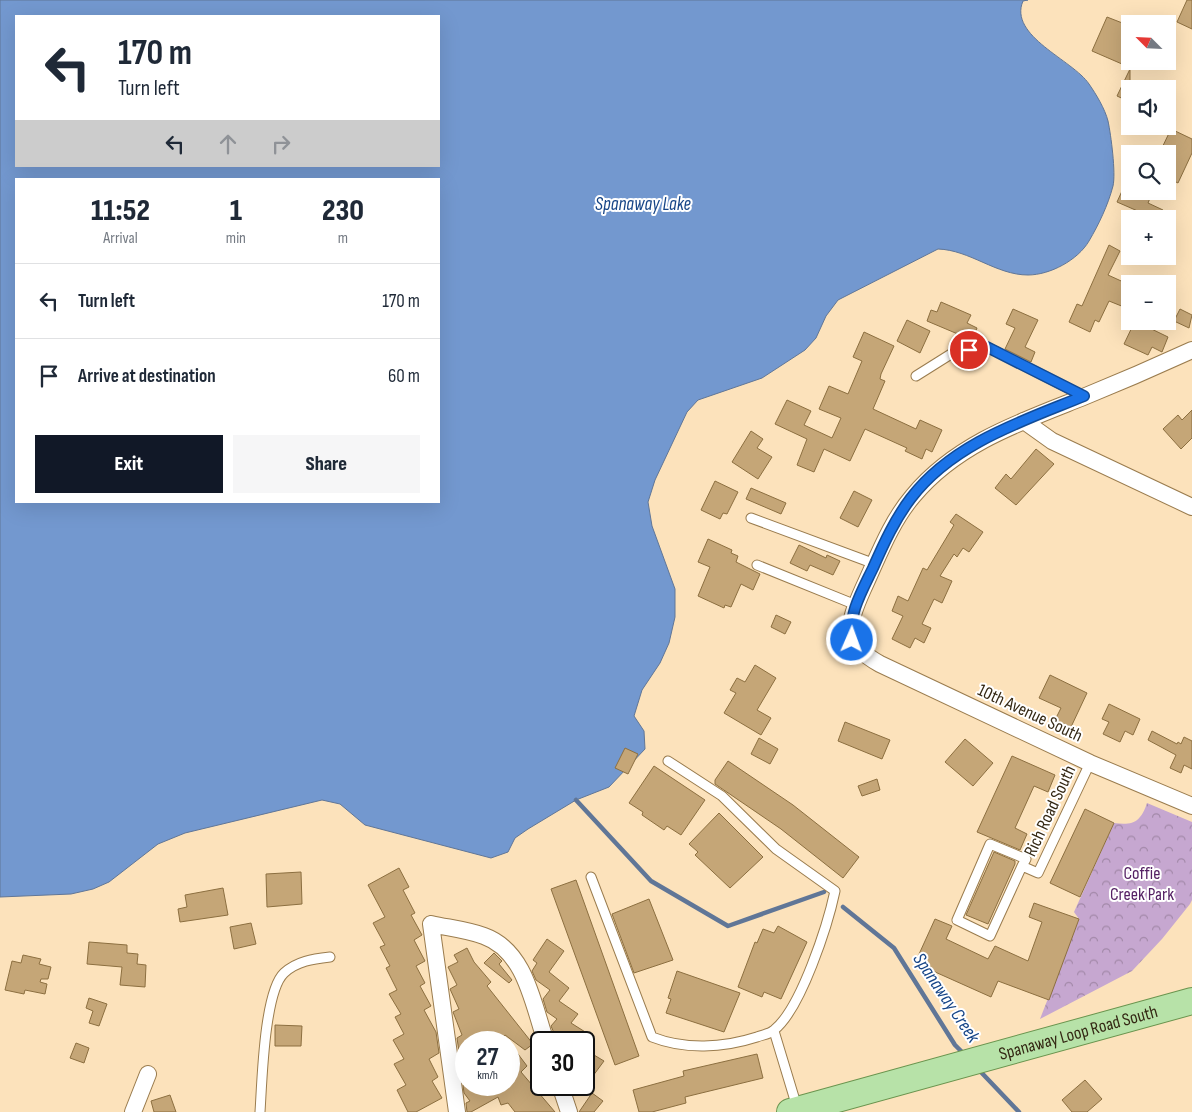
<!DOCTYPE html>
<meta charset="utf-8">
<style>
body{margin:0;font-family:"Sofia Sans Condensed",sans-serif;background:#f6f6f7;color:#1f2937;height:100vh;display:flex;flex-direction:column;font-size:19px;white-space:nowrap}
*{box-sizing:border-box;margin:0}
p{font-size:16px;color:#747a83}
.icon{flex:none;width:28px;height:28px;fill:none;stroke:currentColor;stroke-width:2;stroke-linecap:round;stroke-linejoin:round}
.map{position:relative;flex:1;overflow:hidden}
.sheet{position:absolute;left:15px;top:178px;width:425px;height:325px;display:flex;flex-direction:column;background:#fff;border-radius:0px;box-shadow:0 5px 20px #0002}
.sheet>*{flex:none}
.hud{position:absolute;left:15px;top:15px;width:425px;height:152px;border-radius:0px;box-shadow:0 5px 20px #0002;background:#fff;color:#1f2937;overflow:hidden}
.needle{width:32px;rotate:294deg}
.fabs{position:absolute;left:1121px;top:15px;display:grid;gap:10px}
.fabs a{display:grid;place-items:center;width:55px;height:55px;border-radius:0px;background:#fff;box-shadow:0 5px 20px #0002;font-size:25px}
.speed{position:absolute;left:455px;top:1031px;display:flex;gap:10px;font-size:25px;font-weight:700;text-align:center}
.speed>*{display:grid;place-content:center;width:65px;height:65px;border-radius:50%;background:#fff;box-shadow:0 5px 20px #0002;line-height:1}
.speed small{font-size:12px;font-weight:400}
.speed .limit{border:2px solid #111;border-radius:8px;background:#fff;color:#111}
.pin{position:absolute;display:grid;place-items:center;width:42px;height:42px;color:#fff;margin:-21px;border:2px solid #fff;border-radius:50%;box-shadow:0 1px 5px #0007}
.me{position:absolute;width:55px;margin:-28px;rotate:2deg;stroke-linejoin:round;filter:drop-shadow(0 0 4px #0008)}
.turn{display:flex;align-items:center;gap:18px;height:105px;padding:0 20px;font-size:22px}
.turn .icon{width:65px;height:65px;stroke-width:2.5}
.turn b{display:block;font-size:35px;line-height:42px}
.lanes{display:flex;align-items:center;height:48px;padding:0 20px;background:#0003;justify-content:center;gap:25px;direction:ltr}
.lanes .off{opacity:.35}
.eta{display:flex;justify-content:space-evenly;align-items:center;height:85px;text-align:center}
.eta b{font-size:30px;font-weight:800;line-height:35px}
.button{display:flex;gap:10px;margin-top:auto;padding:10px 20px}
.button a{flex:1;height:58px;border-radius:0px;background:#111827;color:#fff;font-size:20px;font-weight:800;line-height:58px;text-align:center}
.button a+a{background:#f6f6f7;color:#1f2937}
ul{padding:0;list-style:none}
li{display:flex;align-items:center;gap:15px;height:75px;padding:0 20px;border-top:1px solid #e0e1e3}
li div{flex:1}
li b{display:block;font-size:19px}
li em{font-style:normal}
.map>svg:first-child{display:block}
.park{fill:url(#park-crowns)}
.water{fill:#7398cf;stroke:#607697;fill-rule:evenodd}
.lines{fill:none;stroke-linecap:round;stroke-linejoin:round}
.stream{stroke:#607697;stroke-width:4.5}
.building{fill:#c5a677;stroke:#8c6f40}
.service-casing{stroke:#9a7c4e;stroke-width:11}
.minor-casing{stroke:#9a7c4e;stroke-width:18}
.primary-casing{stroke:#6a944e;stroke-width:28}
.service{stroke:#fff;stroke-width:9}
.minor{stroke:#fff;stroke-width:16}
.primary{stroke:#b7e2a8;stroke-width:26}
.route-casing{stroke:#114b97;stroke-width:12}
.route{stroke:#1a73e8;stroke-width:9}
.labels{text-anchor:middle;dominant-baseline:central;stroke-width:4;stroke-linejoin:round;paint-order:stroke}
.street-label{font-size:18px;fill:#342814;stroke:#fff}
.park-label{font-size:18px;fill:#552164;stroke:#fff}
.water-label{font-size:19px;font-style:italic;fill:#164587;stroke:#fff}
</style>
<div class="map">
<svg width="1192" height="1112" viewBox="0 0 1192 1112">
<defs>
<pattern id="park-crowns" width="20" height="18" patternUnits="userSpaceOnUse" patternTransform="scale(1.25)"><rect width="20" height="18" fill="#c6a7d0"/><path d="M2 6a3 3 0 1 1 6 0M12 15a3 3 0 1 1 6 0" fill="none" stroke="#a288a8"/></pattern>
</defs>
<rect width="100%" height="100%" fill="#fce2bb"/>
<path class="park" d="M1147,803L1192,822V900L1190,904L1162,939L1132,971L1040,1019L1079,919L1074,912L1114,823C1134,826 1141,821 1147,803Z"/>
<path class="water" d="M0,0H1028L1023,1C1008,36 1073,60 1089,84C1096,94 1105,109 1108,121C1111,135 1116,173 1113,186C1108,205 1099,224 1089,241C1078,260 1050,275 1028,275C996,275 970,250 938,249L838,300L826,316L816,338L805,350L782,365L762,378L698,400L687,412L655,480L648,502L652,526L675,589V617L669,643L660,663L642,690L634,716L644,731L645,749L609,787L576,800L528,829L515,838L508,852L491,858L365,825L340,804L322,800L185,833L158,844L109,882L93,889L71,894L0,897ZM16,16H439V166H16ZM16,179H439V501H16Z"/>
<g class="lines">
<g class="stream">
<polyline points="576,800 651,881 728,926 824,892"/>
<polyline points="843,907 894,948 955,1045 965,1055"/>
<polyline points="979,1070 1019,1112"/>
</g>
</g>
<g class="building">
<polygon points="1187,0 1192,0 1192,29 1177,22"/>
<polygon points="1107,17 1130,26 1130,45 1122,64 1092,51"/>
<polygon points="1130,69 1130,102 1117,96"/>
<polygon points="1171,129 1192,139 1192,153 1178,183 1168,178 1168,154 1159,154"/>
<polygon points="1122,191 1153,191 1148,203 1163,210 1160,219 1137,219 1140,212 1117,202"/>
<polygon points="1109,245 1120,251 1108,275 1130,285 1130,293 1124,307 1109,301 1099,322 1095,320 1090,332 1069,322 1077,304 1082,306"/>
<polygon points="941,302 971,315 967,323 977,328 972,340 927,321 931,310 937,312"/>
<polygon points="1013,309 1038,320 1025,347 1035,352 1031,362 1005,349 1015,328 1006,324"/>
<polygon points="1180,309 1192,315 1189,328 1174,321"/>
<polygon points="907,320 930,331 920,353 897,341"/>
<polygon points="1135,321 1168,337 1162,352 1152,347 1148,355 1124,344"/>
<polygon points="864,332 894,346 881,374 880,379 885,381 873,409 916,429 920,420 942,430 932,452 926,449 922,459 905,451 907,448 865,429 850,461 824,449 814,472 797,465 807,439 775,424 787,400 811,411 804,425 832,438 841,418 819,409 829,386 848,394 862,361 853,357"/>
<polygon points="1192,410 1192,438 1181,449 1163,429 1178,415 1182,420"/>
<polygon points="751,431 763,439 757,448 772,457 758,479 732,462"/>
<polygon points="1036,449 1054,464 1016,505 995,488 1006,474 1011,479"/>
<polygon points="715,481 738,492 727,514 723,513 720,519 701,510"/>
<polygon points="751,488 786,503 781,514 746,499"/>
<polygon points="854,491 872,500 858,527 840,518"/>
<polygon points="956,514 983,532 969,552 963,548 957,557 954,554 940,576 952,581 942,603 934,599 922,624 931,628 924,643 915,638 910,648 892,639 903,616 892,611 898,596 908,601 923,568 927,570 954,525 950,522"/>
<polygon points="708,539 732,550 731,553 738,556 736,562 760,574 753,590 741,584 731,607 725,605 724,608 698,596 710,567 698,562"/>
<polygon points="799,545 826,558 827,555 840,561 833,575 810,565 807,571 790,563"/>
<polygon points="776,615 791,622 785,634 771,627"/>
<polygon points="755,665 776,678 757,710 771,718 761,735 724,713 736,693 730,690 737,678 745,682"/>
<polygon points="1050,675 1087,693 1071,727 1055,720 1061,708 1039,698"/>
<polygon points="1109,704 1140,719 1133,735 1125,731 1120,742 1103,734 1109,722 1102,719"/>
<polygon points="845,722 890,740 882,759 838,741"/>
<polygon points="1152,731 1177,744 1178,742 1181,744 1184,737 1192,741 1192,769 1184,765 1181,773 1170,768 1176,755 1148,740"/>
<polygon points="759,738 778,749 770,764 751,754"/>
<polygon points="965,739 993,763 973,786 945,762"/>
<polygon points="625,748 638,754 628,774 615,768"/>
<polygon points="1012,756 1055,775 1048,792 1034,786 1015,828 1027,834 1020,850 977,832"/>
<polygon points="728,761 793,805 859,857 843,878 781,829 715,784 715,780"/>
<polygon points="654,766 705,800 681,835 667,826 664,830 642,815 643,812 629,803"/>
<polygon points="877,779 880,790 862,796 858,786"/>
<polygon points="1085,809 1114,823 1080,897 1050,883"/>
<polygon points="719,813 763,857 730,888 695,855 698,852 689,844"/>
<polygon points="994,852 1015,861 1015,864 988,924 966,915"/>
<polygon points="399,868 409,887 403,890 415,913 411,915 422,935 414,940 425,961 416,966 425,983 420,986 431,1006 424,1010 436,1032 439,1053 429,1059 438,1077 432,1081 442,1098 416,1112 408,1112 397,1090 406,1085 394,1064 404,1059 393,1040 404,1034 395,1017 401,1014 389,994 397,990 386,968 390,966 380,947 385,945 373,923 385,917 368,885"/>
<polygon points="301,872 302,904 267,907 266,874"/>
<polygon points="576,880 639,1056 615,1065 551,889"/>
<polygon points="223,888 228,915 180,922 178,909 187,907 185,895"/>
<polygon points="649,899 673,960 634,973 612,914"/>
<polygon points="1034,903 1079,919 1049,1000 998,981 991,997 915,963 935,919 952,926 946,939 988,959 995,946 1028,961 1042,922 1029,917"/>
<polygon points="251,923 256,944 234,949 230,927"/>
<polygon points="778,926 807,942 781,999 764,992 762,997 738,987 755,942 757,943 763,929 774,933"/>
<polygon points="547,939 564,951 549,972 569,988 559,1001 578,1014 571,1023 590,1035 585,1042 566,1042 554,1033 551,1026 557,1019 547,1012 543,999 550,990 536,980 532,971 537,963 533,960"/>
<polygon points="89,942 127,945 127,953 138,954 137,964 146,965 145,987 120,985 122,967 87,964"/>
<polygon points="467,948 474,962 491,982 487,986 533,1044 525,1050 505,1035 498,1042 489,1032 471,1042 466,1042 466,1074 461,1065 457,1038 462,1035 453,1012 459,1009 450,989 457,985 448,967 458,962 454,955"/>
<polygon points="494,953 502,961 499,964 512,980 509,983 484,963"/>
<polygon points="23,955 41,959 39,964 51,967 48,979 41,979 40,982 47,984 45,994 25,990 24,994 5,990 12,961 21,963"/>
<polygon points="677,971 740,993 724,1032 666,1013 671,999 668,998"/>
<polygon points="89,998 107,1004 99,1026 89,1023 93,1011 86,1008"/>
<polygon points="275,1025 302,1026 301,1046 275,1046"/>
<polygon points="509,1042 527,1066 521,1072 555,1112 515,1112 508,1103 501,1105 498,1097 471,1112 467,1112 466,1103 470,1101 464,1093 463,1085 509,1085"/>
<polygon points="76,1043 89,1048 84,1063 70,1058"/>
<polygon points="584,1049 604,1061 584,1088"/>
<polygon points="757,1054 763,1078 685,1097 686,1103 652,1112 639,1112 633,1090 684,1076 683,1071"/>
<polygon points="1085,1080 1102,1099 1087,1112 1072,1112 1062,1100"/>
<polygon points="592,1093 603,1101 594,1112 579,1112"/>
<polygon points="170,1095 176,1112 154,1112 151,1101"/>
</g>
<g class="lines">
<g class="service-casing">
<g id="service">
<polyline points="916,376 951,354 987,347 1084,396"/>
<polyline points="751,518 875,564"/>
<polyline points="757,565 856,605"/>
<polyline points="1022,866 990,936 957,920 990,844 1026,859 1022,866 1038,873 1090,763"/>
<path d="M591,877L652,1037C685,1050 723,1048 757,1037C762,1035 770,1034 774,1030C801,1009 828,924 835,891L776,849L722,796L668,761"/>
<polyline points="774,1031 797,1107"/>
<path d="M260,1112C262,1083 264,992 284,973C297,961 313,959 330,957"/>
</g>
</g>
<g class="minor-casing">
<g id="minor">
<path d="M1192,350C1155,367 1118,383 1081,398C1020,422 956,444 913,496C890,523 878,557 863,589C847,625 842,643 880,664L1090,763L1192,806"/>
<polyline points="1024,421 1052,441 1192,507"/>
<polyline points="560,1085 569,1112"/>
<polyline points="133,1112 148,1074"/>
<path d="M457,1112L431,924C449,928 468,930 484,936C526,951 533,1005 546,1042"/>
</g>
</g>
<g class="primary-casing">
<g id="primary">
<path id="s1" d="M790,1112L1192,1001"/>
</g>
</g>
<use href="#service" class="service"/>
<use href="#minor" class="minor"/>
<use href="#primary" class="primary"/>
</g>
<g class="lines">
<g class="route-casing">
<path id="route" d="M852,640C848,614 862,591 873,568C884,543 895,519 911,498C953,443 1023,421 1084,396L987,347L969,350"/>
</g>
<use href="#route" class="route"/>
</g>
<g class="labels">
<g class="street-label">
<text transform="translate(1030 713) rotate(25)">10th Avenue South</text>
<text transform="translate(1050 811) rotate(-65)">Rich Road South</text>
<text stroke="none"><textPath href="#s1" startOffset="299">Spanaway Loop Road South</textPath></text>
</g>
<g class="park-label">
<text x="1142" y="873">Coffie<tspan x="1142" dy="21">Creek Park</tspan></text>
</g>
<g class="water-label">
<text x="643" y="204">Spanaway Lake</text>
<text transform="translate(946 998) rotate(56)">Spanaway Creek</text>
</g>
</g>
</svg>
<div class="fabs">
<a><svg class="needle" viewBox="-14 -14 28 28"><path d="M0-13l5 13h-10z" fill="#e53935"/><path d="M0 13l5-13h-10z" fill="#747a83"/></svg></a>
<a><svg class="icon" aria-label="sound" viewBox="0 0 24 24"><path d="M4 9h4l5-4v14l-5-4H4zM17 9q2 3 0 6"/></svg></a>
<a><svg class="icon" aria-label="search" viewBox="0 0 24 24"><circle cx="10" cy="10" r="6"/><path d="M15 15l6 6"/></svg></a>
<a>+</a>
<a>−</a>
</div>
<div class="speed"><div>27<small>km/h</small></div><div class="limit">30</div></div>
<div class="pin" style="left:969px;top:350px;background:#d93025"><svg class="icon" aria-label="arrive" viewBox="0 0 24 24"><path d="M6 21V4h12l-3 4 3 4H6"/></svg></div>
<svg class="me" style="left:852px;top:640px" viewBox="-20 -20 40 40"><circle r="17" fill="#1a73e8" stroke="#fff" stroke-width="3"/><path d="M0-11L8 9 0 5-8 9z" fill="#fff"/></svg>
<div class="hud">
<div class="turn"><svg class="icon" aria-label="left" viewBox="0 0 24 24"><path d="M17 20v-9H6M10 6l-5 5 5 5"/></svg><div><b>170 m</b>Turn left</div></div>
<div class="lanes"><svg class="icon" aria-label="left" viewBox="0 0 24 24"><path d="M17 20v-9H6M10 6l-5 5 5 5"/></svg><svg class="icon off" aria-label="ahead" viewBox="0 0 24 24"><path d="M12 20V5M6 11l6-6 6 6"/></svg><svg class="icon off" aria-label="right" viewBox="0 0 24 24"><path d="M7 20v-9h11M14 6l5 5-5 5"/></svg></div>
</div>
<section class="sheet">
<div class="eta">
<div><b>11:52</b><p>Arrival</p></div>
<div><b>1</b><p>min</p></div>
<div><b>230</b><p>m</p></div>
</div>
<ul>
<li><svg class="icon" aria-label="left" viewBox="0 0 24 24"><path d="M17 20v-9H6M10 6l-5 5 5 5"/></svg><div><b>Turn left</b></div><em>170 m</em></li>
<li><svg class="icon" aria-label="arrive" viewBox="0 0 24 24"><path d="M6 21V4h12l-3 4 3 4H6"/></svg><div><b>Arrive at destination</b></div><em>60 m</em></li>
</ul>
<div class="button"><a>Exit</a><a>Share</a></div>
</section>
</div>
